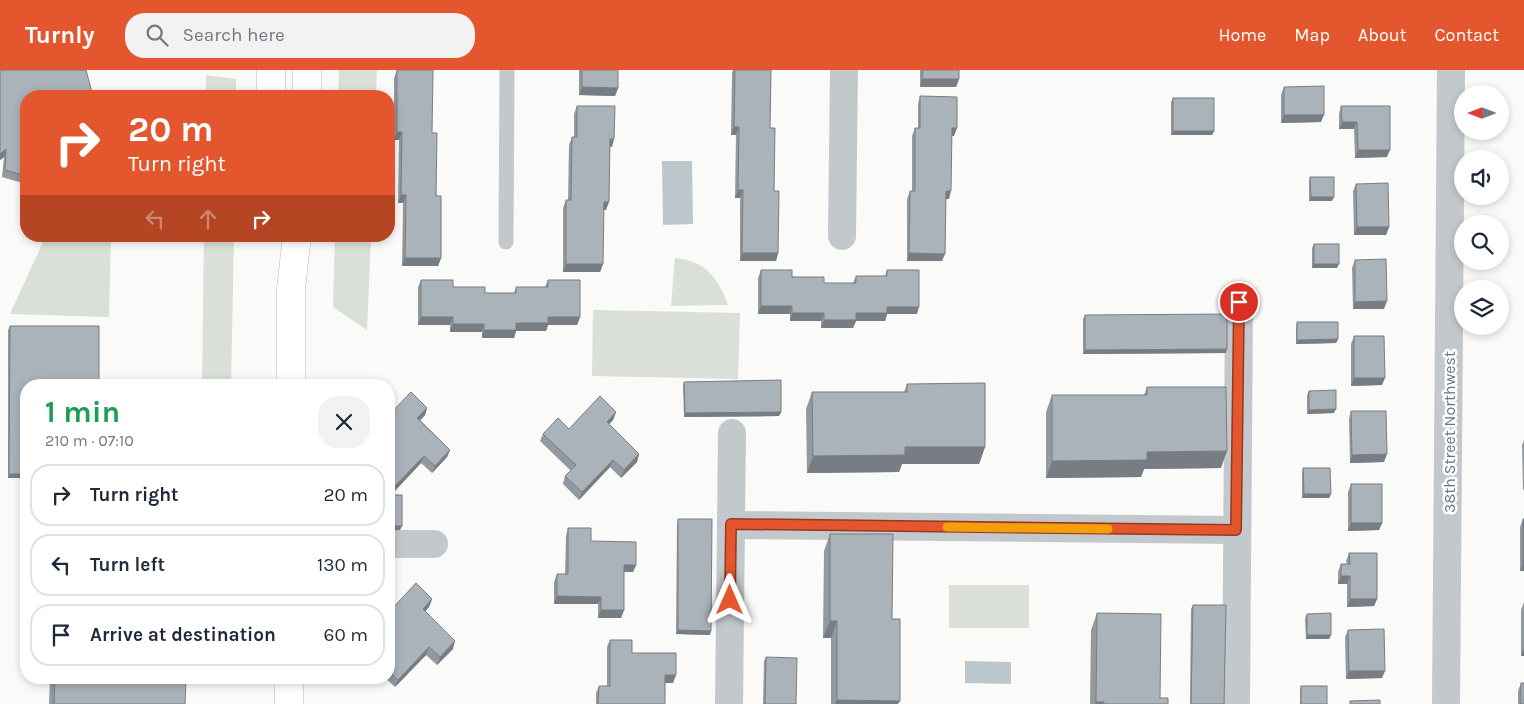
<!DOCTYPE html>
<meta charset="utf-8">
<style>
body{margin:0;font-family:Karla,sans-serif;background:#f2f2f3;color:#1f2937;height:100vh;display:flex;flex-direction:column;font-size:19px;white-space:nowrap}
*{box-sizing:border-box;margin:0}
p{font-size:16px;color:#747a83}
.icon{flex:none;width:28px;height:28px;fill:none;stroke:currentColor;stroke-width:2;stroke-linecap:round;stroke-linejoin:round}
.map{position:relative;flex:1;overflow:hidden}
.details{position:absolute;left:20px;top:309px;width:375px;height:305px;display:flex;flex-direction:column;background:#fff;border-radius:20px;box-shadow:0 2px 8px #0003}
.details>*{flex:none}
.hud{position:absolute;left:20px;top:20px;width:375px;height:152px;border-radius:20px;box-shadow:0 2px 8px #0003;background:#e4572e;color:#fff;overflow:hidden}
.needle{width:32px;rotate:270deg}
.buttons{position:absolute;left:1454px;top:15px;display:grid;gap:10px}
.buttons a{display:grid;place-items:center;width:55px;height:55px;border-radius:50%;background:#fff;box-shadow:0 2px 8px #0003;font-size:25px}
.pin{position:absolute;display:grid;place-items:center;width:42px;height:42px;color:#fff;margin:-21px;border:2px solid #fff;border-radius:50%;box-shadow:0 1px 5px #0007}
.me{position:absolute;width:55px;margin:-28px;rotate:0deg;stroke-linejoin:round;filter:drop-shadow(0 0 4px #0008)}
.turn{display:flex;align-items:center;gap:18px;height:105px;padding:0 25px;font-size:22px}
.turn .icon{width:65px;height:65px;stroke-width:2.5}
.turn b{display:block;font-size:35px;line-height:42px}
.lanes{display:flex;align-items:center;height:48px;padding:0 25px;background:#0003;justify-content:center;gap:25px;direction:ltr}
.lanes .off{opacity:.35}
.round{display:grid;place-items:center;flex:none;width:52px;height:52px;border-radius:20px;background:#f2f2f3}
.headline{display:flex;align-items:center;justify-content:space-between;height:85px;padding:0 25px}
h1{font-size:30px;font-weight:700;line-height:38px;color:#1e9e55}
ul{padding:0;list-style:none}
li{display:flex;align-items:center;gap:15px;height:62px;margin:0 10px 8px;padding:0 15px;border:2px solid #e0e1e3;border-radius:20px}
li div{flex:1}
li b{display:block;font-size:19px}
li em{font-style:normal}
header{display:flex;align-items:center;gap:30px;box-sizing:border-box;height:70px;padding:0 25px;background:#e4572e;color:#fff}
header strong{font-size:24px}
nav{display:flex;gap:28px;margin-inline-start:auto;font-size:18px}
.search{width:350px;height:45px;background:#f2f2f3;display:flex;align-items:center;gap:12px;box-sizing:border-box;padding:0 18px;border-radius:20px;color:#747a83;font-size:19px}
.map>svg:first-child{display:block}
.green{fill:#dadfd7}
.water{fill:#bbc7cb}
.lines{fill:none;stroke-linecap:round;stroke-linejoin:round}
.secondary-casing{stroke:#b3babf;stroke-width:29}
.service{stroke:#c3c8cc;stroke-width:15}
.minor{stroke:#c3c8cc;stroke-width:28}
.secondary{stroke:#fff;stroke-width:28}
.wall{fill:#929a9f}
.shaded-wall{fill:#777d82}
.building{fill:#aab3b9;stroke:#777d82}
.route-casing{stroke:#94391e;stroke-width:12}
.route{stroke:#e4572e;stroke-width:9}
.slow{stroke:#f59e0b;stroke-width:9}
.labels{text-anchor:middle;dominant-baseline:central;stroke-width:5;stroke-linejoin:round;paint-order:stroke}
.street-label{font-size:16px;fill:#657683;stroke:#fff}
</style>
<header>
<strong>Turnly</strong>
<div class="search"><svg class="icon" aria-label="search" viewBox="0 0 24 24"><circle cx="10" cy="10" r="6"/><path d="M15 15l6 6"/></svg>Search here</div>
<nav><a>Home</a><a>Map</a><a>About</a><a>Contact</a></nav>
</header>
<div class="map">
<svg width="1524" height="634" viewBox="0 0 1524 634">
<rect width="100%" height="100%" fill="#fafaf8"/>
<g class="green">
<polygon points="339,0 377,0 376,26 338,26"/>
<polygon points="206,5 236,9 236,26 206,26"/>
<polygon points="62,166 111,166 109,247 10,244 43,172"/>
<polygon points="204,166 234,166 231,315 202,315"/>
<polygon points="335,166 371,166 367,260 333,237"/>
<path d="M675,188C706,191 718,208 728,235L671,236Z"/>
<polygon points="593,240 740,243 738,309 592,306"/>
<rect x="949" y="515" width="80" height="43"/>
</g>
<g class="water">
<polygon points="662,91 692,91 693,154 663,155"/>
<polygon points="965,591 1011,592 1011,614 965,613"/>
</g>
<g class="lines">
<g class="secondary-casing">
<g id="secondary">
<polyline points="271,26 271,0"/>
<polyline points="307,26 307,0"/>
<polyline points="291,315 291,219 297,166"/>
<polyline points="289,634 289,608"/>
</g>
</g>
<polyline class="service" points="506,172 507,0"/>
<g class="minor">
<polyline points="842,166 844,0"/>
<polyline points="731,455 1236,460"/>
<polyline points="389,474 434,474"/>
<polyline points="729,634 732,363"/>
<polyline points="1236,634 1239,232"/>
<polyline points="1446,634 1451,0"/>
</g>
<use href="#secondary" class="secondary"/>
</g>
<g class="wall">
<polygon points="0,0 26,26 26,114 2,107 4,87 0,90"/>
<polygon points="397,0 432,63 441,188 438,196 402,196 403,133 398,133 399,70 394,70 394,8"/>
<polygon points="579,0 618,0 618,18 615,26 579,25"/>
<polygon points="733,0 771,0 770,58 778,183 776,191 740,191 740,128 735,128 736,65 731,65 732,2"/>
<polygon points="920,0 959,0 959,9 956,17 920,17"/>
<polygon points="1284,17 1321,52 1281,53 1281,25"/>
<polygon points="920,26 954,66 952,66 949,129 946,129 942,191 907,191 907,129 910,121 912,121 912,66 915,58 918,58 918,34"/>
<polygon points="1173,28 1214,61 1212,65 1171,65 1171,32"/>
<polygon points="577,36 612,77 610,77 606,140 603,140 603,194 600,202 563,202 563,138 566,130 568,130 569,75 572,67 574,67 574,44"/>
<polygon points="1341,36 1390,36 1387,87 1355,88 1354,59 1339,59 1339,44"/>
<polygon points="1310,107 1332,131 1309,131 1309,111"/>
<polygon points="1356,114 1389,157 1386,165 1354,165 1353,121"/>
<polygon points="1314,174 1337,198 1312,198 1312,178"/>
<polygon points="1355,190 1384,239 1353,239 1352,198"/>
<polygon points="761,200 824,213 853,213 856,206 885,206 887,200 917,244 887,244 885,251 856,251 853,258 821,258 821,251 790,251 790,244 758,244 758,208"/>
<polygon points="421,210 485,223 514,223 516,217 545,217 548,210 580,247 577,255 548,255 546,261 516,261 514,268 482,268 482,262 450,262 450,255 418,255 418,217"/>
<polygon points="1085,245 1226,283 1083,284 1083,249"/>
<polygon points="1297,252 1338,269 1336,273 1296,274 1296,256"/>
<polygon points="10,256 26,408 8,408 8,260"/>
<polygon points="1354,266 1382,315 1351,316 1351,274"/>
<polygon points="684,312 781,342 779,346 684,347 683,316"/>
<polygon points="907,314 985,377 979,394 902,394 899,402 807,403 806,339 812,322 904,322"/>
<polygon points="1147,317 1221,398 1144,399 1141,407 1046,408 1046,342 1052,325 1144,325"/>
<polygon points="1309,321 1334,343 1307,344 1307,325"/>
<polygon points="427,338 425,345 420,350 450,380 447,387 432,403 421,393 391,425 400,460 389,424 389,345"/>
<polygon points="1351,341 1384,392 1350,393 1349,349"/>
<polygon points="616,342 613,350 609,354 639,384 637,392 621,408 610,397 579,430 563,414 565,406 571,401 540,371 543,364 569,359"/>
<polygon points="1524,370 1524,420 1523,420 1522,375"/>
<polygon points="1303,398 1331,424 1329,428 1302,428 1302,402"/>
<polygon points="1351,414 1382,453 1379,460 1348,461 1348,422"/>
<polygon points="678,449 710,565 676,564 677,453"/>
<polygon points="1523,449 1524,501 1520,501 1520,457"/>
<polygon points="568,458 591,471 636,495 633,502 624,502 624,540 621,548 598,548 598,534 554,534 554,512 557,504 565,504 566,466"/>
<polygon points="830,464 892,549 898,634 831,634 831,568 823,568 824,481"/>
<polygon points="1349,483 1377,529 1374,536 1347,537 1347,514 1338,514 1338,502 1341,494 1347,494 1346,491"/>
<polygon points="432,529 429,537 425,542 453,579 437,595 426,585 395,617 385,608 389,608 389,542"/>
<polygon points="1524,532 1524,586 1521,586 1521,540"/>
<polygon points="1193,535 1224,634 1190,634 1191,539"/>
<polygon points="1097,543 1160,628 1168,634 1090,634 1091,560"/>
<polygon points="1307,544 1331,565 1329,569 1306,569 1305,548"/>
<polygon points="1348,560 1382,608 1346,609 1345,567"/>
<polygon points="610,570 632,583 673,613 665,613 665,634 596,634 596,623 599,616 607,616 607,577"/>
<polygon points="766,587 796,634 763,634 764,591"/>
<polygon points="50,608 186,608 185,634 49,634"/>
<polygon points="1521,613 1524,634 1518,634 1518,621"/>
<polygon points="1301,616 1327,634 1300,634 1300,620"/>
</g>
<g class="shaded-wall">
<polygon points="922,9 959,9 956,17 920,17"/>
<polygon points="582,17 618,18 615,26 579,25"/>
<polygon points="1284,45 1324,45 1321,52 1281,53"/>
<polygon points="1342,52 1357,52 1354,59 1339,59"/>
<polygon points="734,57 739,57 736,65 731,65"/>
<polygon points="952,58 957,58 954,66 949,66"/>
<polygon points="1173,61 1214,61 1212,65 1171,65"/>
<polygon points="397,62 402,62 399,70 394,70"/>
<polygon points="610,69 614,69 612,77 607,77"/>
<polygon points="6,79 4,87 0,90 0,84"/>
<polygon points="1358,80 1390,80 1387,87 1355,88"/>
<polygon points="738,120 743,120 740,128 735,128"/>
<polygon points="946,121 951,121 949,129 943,129"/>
<polygon points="401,125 406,125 403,133 398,133"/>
<polygon points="1311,127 1334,127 1332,131 1309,131"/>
<polygon points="604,132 609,132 606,140 601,140"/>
<polygon points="1357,157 1389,157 1386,165 1354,165"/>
<polygon points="742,183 778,183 776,191 740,191"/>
<polygon points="909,183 945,184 942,191 907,191"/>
<polygon points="405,188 441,188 438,196 402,196"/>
<polygon points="566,194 603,194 600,202 563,202"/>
<polygon points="1314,194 1339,194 1337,198 1312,198"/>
<polygon points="1387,231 1384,239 1353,239 1355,232"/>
<polygon points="761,236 792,236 790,244 758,244"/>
<polygon points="887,237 919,237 917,244 887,244 885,251 856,251 853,258 821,258 824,250"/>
<polygon points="792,243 824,243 821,251 790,251"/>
<polygon points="421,247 453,247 450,255 418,255"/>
<polygon points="548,247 580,247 577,255 548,255 546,261 516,261 514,268 482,268 484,260"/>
<polygon points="453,254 484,254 482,262 450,262"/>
<polygon points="1338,269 1336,273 1296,274 1297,270"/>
<polygon points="1227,279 1226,283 1083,284 1085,280"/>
<polygon points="1354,308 1385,308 1382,315 1351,316"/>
<polygon points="427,338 425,345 415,356 417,348"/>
<polygon points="1336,339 1334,343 1307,344 1309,340"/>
<polygon points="616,342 613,350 604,360 607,352"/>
<polygon points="781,342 779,346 684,347 685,343"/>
<polygon points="905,377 985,377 979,394 902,394 899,402 807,403 813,386"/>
<polygon points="450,380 447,387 432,403 435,396"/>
<polygon points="1227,381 1221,398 1144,399 1141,407 1046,408 1052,391 1147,382"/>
<polygon points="639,384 637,392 621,408 624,400"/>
<polygon points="1387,384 1384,392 1350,393 1352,385"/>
<polygon points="424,386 421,393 390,426 393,418"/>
<polygon points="613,390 610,397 579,430 582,422"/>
<polygon points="9,404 26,404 26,408 8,408"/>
<polygon points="1304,424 1331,424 1329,428 1302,428"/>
<polygon points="1351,453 1382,453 1379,460 1348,461"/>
<polygon points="389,456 402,456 400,460 389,460"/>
<polygon points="1523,494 1524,494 1524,501 1520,501"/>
<polygon points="624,495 636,495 633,502 621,502"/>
<polygon points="1341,506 1350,506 1347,514 1338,514"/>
<polygon points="557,526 601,527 598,534 554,534"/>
<polygon points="432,529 429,537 420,547 423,539"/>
<polygon points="1350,529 1377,529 1374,536 1347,537"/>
<polygon points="601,540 624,540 621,548 598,548"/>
<polygon points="830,551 837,551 831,568 823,568"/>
<polygon points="678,560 711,561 710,565 676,564"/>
<polygon points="1307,565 1331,565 1329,569 1306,569"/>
<polygon points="455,571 453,579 437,595 440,587"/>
<polygon points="429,577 426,585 395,617 398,610"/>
<polygon points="1524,578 1524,586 1521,586"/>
<polygon points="1349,601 1385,601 1382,608 1346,609"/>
<polygon points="665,605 676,605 673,613 662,613"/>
<polygon points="837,630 900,631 898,634 835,634"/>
<polygon points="1096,632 1104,632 1103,634 1095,634"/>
</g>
<g class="building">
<polygon points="0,0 86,0 93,26 26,26 26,106 5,100 6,79 0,84"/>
<polygon points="397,0 433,0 432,63 437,63 436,126 441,126 441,188 405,188 406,125 401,125 402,62 397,62"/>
<polygon points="582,0 618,0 618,18 582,17"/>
<polygon points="735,0 771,0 770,58 775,58 774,121 779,121 778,183 742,183 743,120 738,120 739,57 734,57"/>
<polygon points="923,0 959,0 959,9 922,9"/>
<polygon points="1324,16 1324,45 1284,45 1284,17"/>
<polygon points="920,26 957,27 957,58 952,58 951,121 946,121 945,184 909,183 910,121 915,121 915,58 920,58"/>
<rect x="1173" y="28" width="41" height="33"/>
<polygon points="577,36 615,36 614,69 610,69 609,132 604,132 603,194 566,194 566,130 571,130 572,67 577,67"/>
<polygon points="1341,36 1390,36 1390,80 1358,80 1357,52 1342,52"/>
<polygon points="1310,107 1334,107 1334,127 1311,127"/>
<polygon points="1388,113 1389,157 1357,157 1356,114"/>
<rect x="1314" y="174" width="25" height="20"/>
<polygon points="1386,189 1387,231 1355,232 1355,190"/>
<polygon points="761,200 792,200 792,207 824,207 824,213 856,213 856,206 887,206 887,200 919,200 919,237 887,237 887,243 856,243 856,250 824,250 824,243 792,243 792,236 761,236"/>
<polygon points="421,210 453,210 453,217 485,217 485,223 516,223 516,217 548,217 548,210 580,210 580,247 548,247 548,253 516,253 516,260 484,260 484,254 453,254 453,247 421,247"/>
<polygon points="1227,244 1227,279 1085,280 1085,245"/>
<polygon points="1297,252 1338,252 1338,269 1297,270"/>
<polygon points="10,256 99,256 99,315 26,315 26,404 9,404"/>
<polygon points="1354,266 1384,266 1385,308 1354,308"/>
<polygon points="781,310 781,342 685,343 684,312"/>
<polygon points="985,313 985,377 905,377 905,385 813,386 812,322 907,322 907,314"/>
<polygon points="1147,317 1226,317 1227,381 1147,382 1147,390 1052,391 1052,325 1147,325"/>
<polygon points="1336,320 1336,339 1309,340 1309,321"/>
<polygon points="411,322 427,338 417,348 450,380 435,396 424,386 393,418 389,414 389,345"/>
<polygon points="600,326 616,342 607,352 639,384 624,400 613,390 582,422 565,406 576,395 543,364 558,348 569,359"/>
<polygon points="1351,341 1386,341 1387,384 1352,385"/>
<polygon points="1303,398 1330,398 1331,424 1304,424"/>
<rect x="1351" y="414" width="31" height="39"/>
<rect x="389" y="425" width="13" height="31"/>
<polygon points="678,449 712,449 711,561 678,560"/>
<rect x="1523" y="449" width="1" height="45"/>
<polygon points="568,458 591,458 591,471 636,472 636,495 624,495 624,540 601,540 601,527 557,526 557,504 568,504"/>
<polygon points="830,464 893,464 892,549 900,549 900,631 837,630 837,551 830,551"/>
<polygon points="1349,483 1377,483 1377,529 1350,529 1350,506 1341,506 1341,494 1350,494"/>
<polygon points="416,513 432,529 423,539 455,571 440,587 429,577 398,610 389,601 389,586 391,583 389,580 389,542"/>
<polygon points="1193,535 1226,535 1224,634 1191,634"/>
<polygon points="1097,543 1161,544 1160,628 1168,628 1168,634 1104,634 1104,632 1096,632"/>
<polygon points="1331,543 1331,565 1307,565 1307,544"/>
<polygon points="1384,559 1385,601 1349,601 1348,560"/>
<polygon points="610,570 632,570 632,583 676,583 676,605 665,605 665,634 598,634 599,616 610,616"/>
<polygon points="766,587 797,588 796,634 765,634"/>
<polygon points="55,608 186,608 185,634 54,634"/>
<rect x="1521" y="613" width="3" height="21"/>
<rect x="1301" y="616" width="26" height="18"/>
<polygon points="1380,630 1380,634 1350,634 1350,631"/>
</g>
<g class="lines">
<g class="route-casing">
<polyline id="route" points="730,530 731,454 1236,460 1239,232"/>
</g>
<use href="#route" class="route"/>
<polyline class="slow" points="947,457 1108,459"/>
</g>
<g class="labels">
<g class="street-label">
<text transform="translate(1449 362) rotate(-90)">38th Street Northwest</text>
</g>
</g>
</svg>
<div class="buttons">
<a><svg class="needle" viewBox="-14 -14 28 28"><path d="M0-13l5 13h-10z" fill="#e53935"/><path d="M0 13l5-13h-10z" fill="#747a83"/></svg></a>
<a><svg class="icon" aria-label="sound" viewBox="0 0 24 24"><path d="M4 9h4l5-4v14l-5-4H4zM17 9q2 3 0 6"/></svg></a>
<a><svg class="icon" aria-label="search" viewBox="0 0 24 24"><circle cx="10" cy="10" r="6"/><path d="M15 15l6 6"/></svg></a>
<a><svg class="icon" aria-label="layers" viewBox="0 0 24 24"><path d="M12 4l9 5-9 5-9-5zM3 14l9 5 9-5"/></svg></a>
</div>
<div class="pin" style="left:1239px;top:232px;background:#d93025"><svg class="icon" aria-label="arrive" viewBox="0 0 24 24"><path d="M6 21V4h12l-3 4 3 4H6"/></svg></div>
<svg class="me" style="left:730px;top:530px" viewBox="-20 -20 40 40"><path d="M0-17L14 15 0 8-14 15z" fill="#e4572e" stroke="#fff" stroke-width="4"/></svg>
<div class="hud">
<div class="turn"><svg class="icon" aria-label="right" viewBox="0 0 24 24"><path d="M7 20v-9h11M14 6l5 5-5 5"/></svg><div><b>20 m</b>Turn right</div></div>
<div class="lanes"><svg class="icon off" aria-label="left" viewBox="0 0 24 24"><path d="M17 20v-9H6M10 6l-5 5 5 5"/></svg><svg class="icon off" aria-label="ahead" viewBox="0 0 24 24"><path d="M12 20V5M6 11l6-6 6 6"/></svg><svg class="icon" aria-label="right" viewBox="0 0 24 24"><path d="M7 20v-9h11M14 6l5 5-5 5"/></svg></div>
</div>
<section class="details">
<div class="headline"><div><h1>1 min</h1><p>210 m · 07:10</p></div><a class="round"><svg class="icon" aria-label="close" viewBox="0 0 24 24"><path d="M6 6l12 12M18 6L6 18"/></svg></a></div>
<ul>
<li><svg class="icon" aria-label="right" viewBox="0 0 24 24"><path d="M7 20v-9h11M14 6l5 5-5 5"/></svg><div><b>Turn right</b></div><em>20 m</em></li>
<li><svg class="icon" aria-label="left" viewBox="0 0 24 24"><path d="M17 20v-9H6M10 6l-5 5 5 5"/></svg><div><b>Turn left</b></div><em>130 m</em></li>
<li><svg class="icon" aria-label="arrive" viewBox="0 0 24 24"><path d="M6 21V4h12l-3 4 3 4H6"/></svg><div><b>Arrive at destination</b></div><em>60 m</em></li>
</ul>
</section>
</div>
